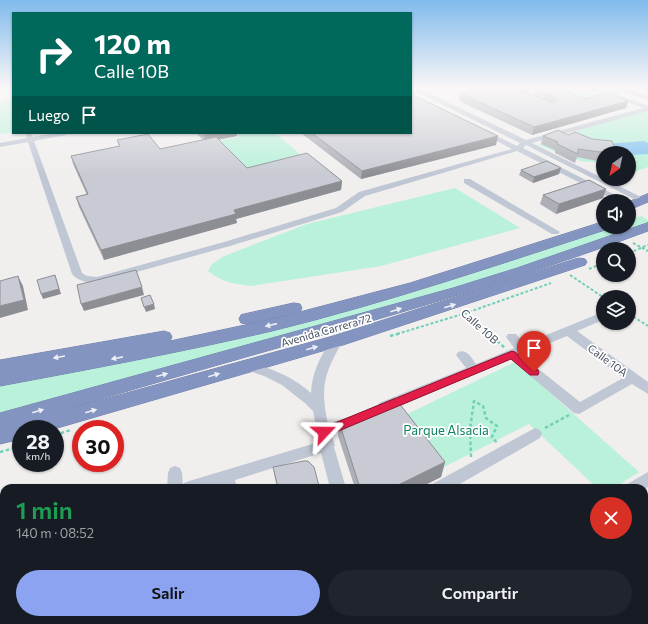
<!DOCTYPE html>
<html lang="es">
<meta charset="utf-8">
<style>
body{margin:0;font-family:Commissioner,sans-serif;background:#20242c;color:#f1f3f6;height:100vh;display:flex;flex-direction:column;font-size:15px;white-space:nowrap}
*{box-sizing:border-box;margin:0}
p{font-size:13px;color:#9ea1a6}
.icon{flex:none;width:22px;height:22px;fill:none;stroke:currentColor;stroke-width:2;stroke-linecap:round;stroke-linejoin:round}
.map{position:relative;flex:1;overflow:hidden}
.side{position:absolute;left:0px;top:484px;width:648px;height:140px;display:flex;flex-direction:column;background:#171b24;border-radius:12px 12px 0 0;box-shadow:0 1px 3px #0004}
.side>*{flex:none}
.guide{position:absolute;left:12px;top:12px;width:400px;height:122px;border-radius:0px;box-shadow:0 1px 3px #0004;background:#00695c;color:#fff;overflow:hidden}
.needle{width:26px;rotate:213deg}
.tools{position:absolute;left:596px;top:146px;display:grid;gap:8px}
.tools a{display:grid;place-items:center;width:40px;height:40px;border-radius:50%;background:#171b24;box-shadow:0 1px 3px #0004;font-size:20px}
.speed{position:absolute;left:12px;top:420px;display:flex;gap:8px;font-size:20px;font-weight:700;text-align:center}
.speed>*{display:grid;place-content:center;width:52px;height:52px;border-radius:50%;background:#171b24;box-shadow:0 1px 3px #0004;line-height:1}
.speed small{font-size:10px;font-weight:400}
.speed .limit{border:6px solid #d22;background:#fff;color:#111}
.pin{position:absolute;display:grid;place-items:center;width:34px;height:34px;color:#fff;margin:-41px -17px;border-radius:50% 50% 50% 0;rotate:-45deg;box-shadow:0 0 4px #0007}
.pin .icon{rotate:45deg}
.me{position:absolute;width:44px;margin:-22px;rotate:67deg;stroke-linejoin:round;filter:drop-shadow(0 0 3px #0008)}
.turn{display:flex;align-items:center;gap:14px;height:84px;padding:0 16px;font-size:18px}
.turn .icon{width:52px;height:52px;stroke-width:2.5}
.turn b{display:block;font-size:28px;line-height:34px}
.then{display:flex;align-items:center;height:38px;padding:0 16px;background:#0003;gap:8px;font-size:15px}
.round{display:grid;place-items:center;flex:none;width:42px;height:42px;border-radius:21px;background:#20242c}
.headline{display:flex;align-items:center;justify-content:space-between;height:68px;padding:0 16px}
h1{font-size:24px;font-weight:600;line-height:30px;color:#1e9e55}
.cta{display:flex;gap:8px;margin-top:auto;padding:8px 16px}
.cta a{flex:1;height:46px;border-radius:24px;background:#8ba3f1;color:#111;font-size:16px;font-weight:600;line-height:46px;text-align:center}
.cta a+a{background:#20242c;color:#f1f3f6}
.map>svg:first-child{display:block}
.green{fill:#b9f1da}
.water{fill:#84c4f1}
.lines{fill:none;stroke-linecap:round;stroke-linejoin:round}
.highway-casing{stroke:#6e7fac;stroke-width:1}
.path-far2{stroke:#6fd1b5;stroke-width:2;stroke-dasharray:3 2;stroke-linecap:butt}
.path-far1{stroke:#6fd1b5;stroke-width:2.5;stroke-dasharray:3.5 2.5;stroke-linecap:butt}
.path{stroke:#6fd1b5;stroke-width:3;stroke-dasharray:4.5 3;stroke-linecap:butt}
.minor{fill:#c0c7d4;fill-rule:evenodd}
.highway{fill:#8394c0;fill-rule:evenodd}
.wall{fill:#adafb6;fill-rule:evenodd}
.shaded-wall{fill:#8d8e94}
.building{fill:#c9cbd4;stroke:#8d8e94}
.oneway{fill:#eceff6}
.route{fill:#e11d48;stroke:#92132f}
.labels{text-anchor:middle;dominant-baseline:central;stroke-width:3.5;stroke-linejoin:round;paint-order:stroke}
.street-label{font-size:11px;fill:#454d5c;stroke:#fff}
.near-park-label{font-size:13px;fill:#118261;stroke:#fff}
</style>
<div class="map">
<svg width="648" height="624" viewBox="0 0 648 624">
<rect width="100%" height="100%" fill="#f1eeee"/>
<g class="green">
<polygon points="547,87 617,87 625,90 582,101"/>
<polygon points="13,95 13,132 0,134 0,103"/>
<polygon points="648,109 648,167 629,174 629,153 603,153 603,163 580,161 538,145 620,116"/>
<polygon points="236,133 275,133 307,160 249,173 218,141 239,137"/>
<path d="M455,188L520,228L381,266L251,286C234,284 222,282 208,271L211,265L222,257L307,224Z"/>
<polygon points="641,216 648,220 648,224 567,252 406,304 0,416 0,382 396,296 611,227 629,227 629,220"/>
<polygon points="515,362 639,472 614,488 597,488 529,424 436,471 397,419"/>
<polygon points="4,563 4,620 19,620 19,624 0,624 0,564"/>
<polygon points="72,620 175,620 168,624 62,624"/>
</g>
<polygon class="water" points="644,141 648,143 648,154 629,155 629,153 616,153 604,144"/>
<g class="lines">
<g class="highway-casing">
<g id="highway">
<polygon points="648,194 648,202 629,210 629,202"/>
<path d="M603,222V227H609L608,229C497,265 386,303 272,331C182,352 91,369 0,386V360L164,331L170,333L172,337L170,341L273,319L410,283Z"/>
<path d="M648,223V231C456,303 257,351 61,411L333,336L575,259L580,258L585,259L587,262L585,265L343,345L54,429H21V439L0,444V413L453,288L517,268Z"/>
<polygon points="294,303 300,304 302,308 300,312 247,324 241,323 239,319 241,315"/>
</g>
</g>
<g class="path-far2">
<polyline points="633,243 648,251"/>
<polyline points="629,253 648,245"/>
<polyline points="589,269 603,263"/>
<polyline points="570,275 603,297"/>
<polyline points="465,312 489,334"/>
<polyline points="629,314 648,326"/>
<polyline points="397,334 466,313 551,283"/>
</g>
<g class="path-far1">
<polyline points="488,333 505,348"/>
<polyline points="390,336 401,333"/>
<polyline points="545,428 569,415"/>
<polyline points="55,435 71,430"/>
<polyline points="0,452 21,446"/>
<polyline points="471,457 470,429 474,401 483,406 486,418 497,426 492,437 498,444"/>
</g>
<g class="path">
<polyline points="0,592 4,593"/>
<polyline points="0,624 4,618"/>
</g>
<g class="minor">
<path d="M411,87H416L526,140L643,108L610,95L596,99L593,97L618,90L616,87H622L648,96V100L624,92L616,94L648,106V111L532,143L647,200L646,202H640L526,145L523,148L627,201H616L517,151L365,196L342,212L230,246L97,283C87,282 79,282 72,274L28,142L0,147V143L27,138L26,135L29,133L31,134L33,137L55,133H69L66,135L34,141L82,273L87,276L97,277L224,242L336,208L359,192L512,149L482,133V131H486L517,146L520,143L411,89Z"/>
<polygon points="464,179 470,179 560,232 558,234 552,234 464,183"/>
<path d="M603,312V320L577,331L648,382V394L632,384L579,414L574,413L510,359L389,411L384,412L379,411L377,407L379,403L466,368L456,355L458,352C467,349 471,357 476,364L514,348L506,337L508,334H516L524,344ZM567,336L623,378L580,402L521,355Z"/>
<path d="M337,337L341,338L343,341C324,373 320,387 328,424L351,416L356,417L358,421L356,425L331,435L335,445L334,447L346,488H330L321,453L235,480L237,488H221V485L211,488H167L168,473L170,468L175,466L180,468L182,473L183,486L184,483L189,481L319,442L313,411L306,404L282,385L264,376L243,369L241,366L243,363L247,362C270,368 293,376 311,393C312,371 321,355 333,338Z"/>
<polygon points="535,428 540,430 542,434 540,438 453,488 431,488 434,483"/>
<polygon points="648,472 648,487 644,490 644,488 626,488 629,483"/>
<polygon points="644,520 648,522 648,540 644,538"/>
<polygon points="4,537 4,554 0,555 0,539"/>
<polygon points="189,620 213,620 211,624 188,624"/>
<rect x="233" y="620" width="18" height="4"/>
<polygon points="365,620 383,620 384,624 366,624"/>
<polygon points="425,620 448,620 446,624 424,624"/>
<polygon points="499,620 519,620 520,624 501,624"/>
</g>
<use href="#highway" class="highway"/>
</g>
<g class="wall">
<path d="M473,87H540V88L585,99L628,101L626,108L532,135L459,101L460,93L477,89ZM535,89L533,95L525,92Z"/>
<polygon points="196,133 236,133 237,136 218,140 247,168 342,181 341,190 236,219 237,223 104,260 79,207 76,197 87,195 73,164 71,156 119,146 117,140 160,149 203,140"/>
<polygon points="301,133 411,133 496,145 361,179"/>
<polygon points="568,135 592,139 615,148 613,153 603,153 603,159 597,161 577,157 575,163 555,153 555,150 541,144 543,136"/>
<polygon points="561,168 559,174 533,183 519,175 521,170"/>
<polygon points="543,195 603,198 556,214 540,204"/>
<polygon points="339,422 445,462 441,477 419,488 355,488 338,436"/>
<polygon points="273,467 319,488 277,488"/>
</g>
<g class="shaded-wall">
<polygon points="521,87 540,87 539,88 520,94"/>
<polygon points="628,101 626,108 532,135 534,127"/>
<polygon points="212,133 236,133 237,136 205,142 204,135"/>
<polygon points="498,136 496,145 361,179 362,171"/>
<polygon points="615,148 613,153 603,153 603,159 597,161 600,152"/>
<polygon points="561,168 559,174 533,183 534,177"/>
<polygon points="342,181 341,190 236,219 237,223 104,260 101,250 234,210"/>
<polygon points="606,189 603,198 556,214 559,204"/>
<polygon points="55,275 61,294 43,299 41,294"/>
<polygon points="18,276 23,286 28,310 0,318 0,306"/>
<polygon points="142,287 144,295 84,311 81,304"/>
<polygon points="154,304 155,309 146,312 144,307"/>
<polygon points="445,462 441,477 419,488 392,488"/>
<polygon points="319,486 319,488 309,488"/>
</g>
<g class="building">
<polygon points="487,87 521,87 520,91 552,102 555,101 555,97 535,89 543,87 556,87 585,99 608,93 628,101 534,127 460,93"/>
<polygon points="411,94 498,136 362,171 312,133 411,133"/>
<polygon points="558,130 568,135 575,132 592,139 612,141 615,148 600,152 578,149 578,154 557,144 558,142 543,136"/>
<polygon points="202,133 212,133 204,135"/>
<polygon points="148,134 160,149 216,137 247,168 307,153 342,181 234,210 236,214 101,250 76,197 88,194 71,156 120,146 117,140"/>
<polygon points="547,161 561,168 534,177 521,170"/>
<polygon points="589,180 606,189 559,204 543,195"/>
<polygon points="136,270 142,287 81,304 77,285"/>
<polygon points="55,275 59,289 41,294 37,280"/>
<polygon points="18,276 24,300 0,306 0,281"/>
<polygon points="150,295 154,304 144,307 141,298"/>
<polygon points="395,398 445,462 392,488 360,488 339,422"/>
<polygon points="304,461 308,461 314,467 319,486 309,488 278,488 273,467"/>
</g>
<defs><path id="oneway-solid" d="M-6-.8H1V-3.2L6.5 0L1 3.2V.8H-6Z"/></defs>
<g class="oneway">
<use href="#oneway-solid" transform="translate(450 306) rotate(-18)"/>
<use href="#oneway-solid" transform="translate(396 310) rotate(-17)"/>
<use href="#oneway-solid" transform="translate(271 325) rotate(167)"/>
<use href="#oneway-solid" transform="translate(312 348) rotate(-16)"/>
<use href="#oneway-solid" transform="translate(59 357) rotate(170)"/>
<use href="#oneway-solid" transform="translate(117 358) rotate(169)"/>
<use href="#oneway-solid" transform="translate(162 375) rotate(-15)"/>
<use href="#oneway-solid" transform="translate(214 375) rotate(-16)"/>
<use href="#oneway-solid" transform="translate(38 411) rotate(-16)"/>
<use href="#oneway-solid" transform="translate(91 411) rotate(-16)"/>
</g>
<linearGradient id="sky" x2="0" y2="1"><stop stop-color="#80baec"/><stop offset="0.5" stop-color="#f9f7f7"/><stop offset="1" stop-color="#f9f7f7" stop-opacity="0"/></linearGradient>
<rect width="648" height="175" fill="url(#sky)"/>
<polygon class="route" points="512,351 515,352 538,370 539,372 538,375 530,375 511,359 329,435 324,437 320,435 319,432 320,429"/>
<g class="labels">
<g class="street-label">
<text transform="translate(480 326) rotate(42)">Calle 10B</text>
<text transform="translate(326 330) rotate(-16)">Avenida Carrera 72</text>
<text transform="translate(608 360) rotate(36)">Calle 10A</text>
</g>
<g class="near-park-label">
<text x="446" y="430">Parque Alsacia</text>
</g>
</g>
</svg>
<div class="tools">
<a><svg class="needle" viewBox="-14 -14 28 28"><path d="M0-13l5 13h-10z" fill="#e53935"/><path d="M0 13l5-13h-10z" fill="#9ea1a6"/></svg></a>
<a><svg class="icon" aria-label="sound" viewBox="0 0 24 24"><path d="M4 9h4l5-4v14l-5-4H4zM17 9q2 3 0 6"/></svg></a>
<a><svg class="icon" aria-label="search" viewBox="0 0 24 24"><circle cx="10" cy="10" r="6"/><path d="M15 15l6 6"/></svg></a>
<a><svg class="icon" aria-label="layers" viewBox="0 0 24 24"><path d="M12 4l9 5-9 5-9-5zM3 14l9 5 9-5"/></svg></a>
</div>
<div class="speed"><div>28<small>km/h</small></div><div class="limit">30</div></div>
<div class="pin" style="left:534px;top:372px;background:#d93025"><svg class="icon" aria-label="arrive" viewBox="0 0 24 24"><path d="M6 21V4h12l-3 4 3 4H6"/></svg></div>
<svg class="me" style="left:324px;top:432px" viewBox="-20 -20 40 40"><path d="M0-17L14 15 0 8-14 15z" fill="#e11d48" stroke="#fff" stroke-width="4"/></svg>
<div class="guide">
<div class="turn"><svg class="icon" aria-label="right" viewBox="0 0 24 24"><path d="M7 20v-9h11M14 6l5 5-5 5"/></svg><div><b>120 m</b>Calle 10B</div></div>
<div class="then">Luego<svg class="icon" aria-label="arrive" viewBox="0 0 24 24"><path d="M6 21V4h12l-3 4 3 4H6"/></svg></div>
</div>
<section class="side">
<div class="headline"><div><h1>1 min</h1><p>140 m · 08:52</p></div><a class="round" style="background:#d93025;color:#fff"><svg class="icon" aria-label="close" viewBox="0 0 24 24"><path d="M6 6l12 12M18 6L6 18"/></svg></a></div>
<div class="cta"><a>Salir</a><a>Compartir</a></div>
</section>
</div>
